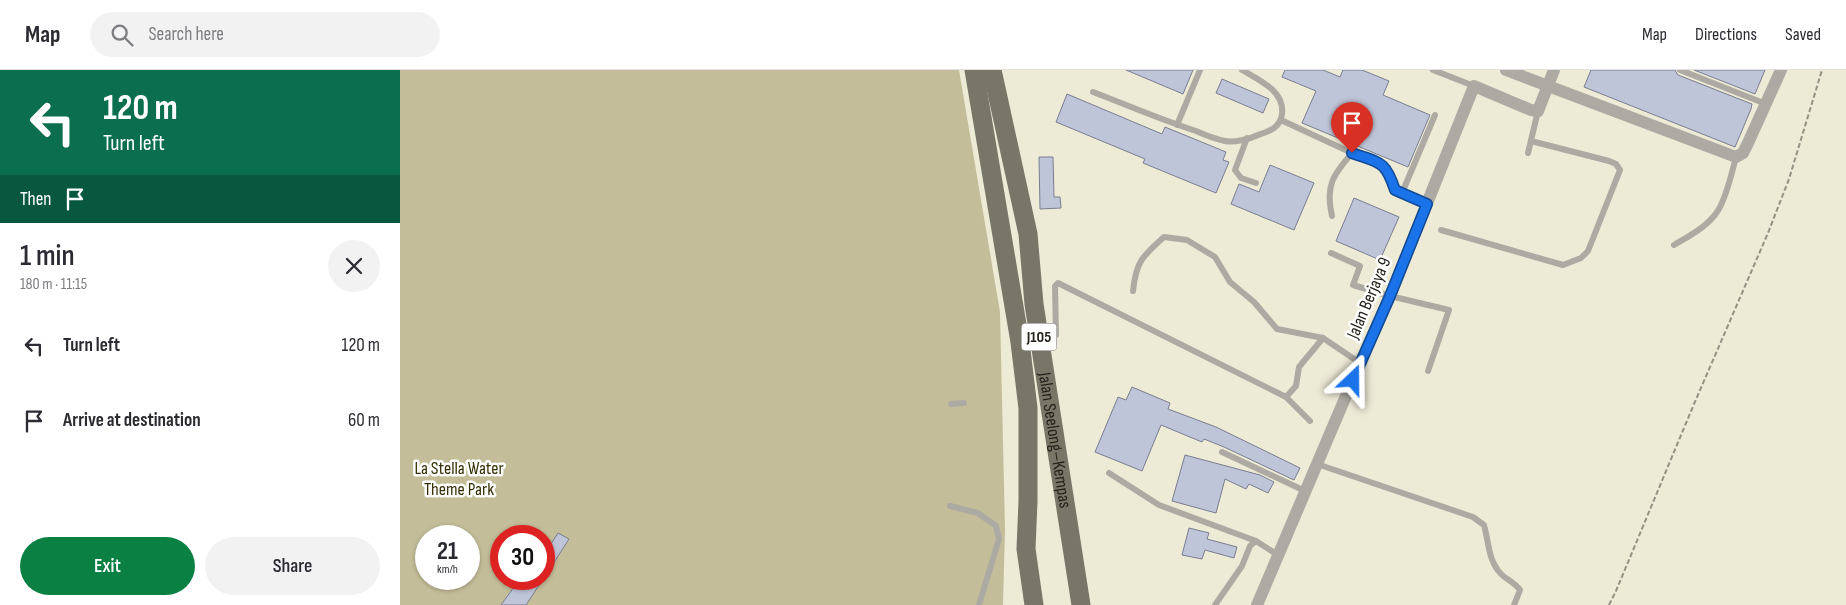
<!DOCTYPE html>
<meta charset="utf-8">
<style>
body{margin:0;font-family:"Sofia Sans Condensed",sans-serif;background:#f2f2f3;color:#2b2b33;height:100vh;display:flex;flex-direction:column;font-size:19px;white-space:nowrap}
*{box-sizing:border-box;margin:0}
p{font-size:16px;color:#7c7c81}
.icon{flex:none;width:28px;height:28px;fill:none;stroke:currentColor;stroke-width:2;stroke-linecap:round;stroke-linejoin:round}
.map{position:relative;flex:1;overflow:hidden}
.sheet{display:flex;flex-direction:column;background:#fff;width:400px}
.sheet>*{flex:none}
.hud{background:#0b6e4f;color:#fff;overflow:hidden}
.speed{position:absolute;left:15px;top:455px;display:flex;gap:10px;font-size:25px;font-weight:700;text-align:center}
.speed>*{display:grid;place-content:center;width:65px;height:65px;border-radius:50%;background:#fff;box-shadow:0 1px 4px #0004;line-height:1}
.speed small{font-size:12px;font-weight:400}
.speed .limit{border:8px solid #d22;background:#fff;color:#111}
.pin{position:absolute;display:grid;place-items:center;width:42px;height:42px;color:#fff;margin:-51px -21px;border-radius:50% 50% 50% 0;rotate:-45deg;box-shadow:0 0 5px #0007}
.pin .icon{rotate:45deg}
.me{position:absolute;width:55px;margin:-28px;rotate:23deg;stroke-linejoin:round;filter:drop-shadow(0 0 4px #0008)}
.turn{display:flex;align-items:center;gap:18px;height:105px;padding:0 20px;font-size:22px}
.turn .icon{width:65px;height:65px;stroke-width:2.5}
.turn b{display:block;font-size:35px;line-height:42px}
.then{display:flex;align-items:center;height:48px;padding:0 20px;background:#0003;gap:10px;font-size:19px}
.round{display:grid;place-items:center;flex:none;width:52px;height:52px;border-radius:26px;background:#f2f2f3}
.summary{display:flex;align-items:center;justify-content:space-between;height:85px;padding:0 20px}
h1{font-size:30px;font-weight:600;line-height:38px}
.button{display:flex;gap:10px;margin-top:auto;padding:10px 20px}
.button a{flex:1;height:58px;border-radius:30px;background:#0b8043;color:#fff;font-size:20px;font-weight:600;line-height:58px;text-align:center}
.button a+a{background:#f2f2f3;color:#2b2b33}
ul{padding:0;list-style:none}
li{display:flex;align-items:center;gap:15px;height:75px;padding:0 20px}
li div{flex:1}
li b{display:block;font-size:19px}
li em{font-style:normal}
header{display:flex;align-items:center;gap:30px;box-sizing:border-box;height:70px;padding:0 25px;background:#fff;border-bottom:1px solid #e1e1e2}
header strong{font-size:24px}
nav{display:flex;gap:28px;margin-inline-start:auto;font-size:18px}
.search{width:350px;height:45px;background:#f2f2f3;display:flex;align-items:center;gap:12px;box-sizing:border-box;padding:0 18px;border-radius:28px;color:#7c7c81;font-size:19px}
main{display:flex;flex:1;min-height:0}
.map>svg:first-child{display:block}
.green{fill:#c4bd99;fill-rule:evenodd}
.building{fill:#bfc5d8;stroke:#797e90}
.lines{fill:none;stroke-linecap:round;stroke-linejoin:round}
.path{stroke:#949283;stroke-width:2;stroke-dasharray:5 2.5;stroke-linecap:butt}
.service{stroke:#acaaa2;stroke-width:6}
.minor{stroke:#acaaa2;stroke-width:12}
.primary{stroke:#787667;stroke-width:19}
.route-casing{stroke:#114b97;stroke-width:12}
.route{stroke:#1a73e8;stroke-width:9}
.labels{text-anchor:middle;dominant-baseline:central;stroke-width:5;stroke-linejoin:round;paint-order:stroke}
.shield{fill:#fff;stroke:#666560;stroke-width:1}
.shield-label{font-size:16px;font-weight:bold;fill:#25231c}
.street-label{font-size:18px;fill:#25231c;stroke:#fff}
.park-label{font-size:18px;fill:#362e05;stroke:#fff}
</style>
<header>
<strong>Map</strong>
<div class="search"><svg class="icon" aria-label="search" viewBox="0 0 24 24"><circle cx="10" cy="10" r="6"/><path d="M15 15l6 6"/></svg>Search here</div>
<nav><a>Map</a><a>Directions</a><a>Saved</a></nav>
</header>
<main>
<section class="sheet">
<div class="hud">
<div class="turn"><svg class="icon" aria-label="left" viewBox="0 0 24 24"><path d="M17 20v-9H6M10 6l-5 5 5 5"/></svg><div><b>120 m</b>Turn left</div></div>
<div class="then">Then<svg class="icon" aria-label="arrive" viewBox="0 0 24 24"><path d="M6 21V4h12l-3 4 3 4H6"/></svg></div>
</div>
<div class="summary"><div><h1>1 min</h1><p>180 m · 11:15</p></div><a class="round"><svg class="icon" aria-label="close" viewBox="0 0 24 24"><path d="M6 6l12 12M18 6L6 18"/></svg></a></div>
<ul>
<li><svg class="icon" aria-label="left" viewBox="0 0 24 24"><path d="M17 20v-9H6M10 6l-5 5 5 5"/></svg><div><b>Turn left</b></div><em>120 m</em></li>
<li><svg class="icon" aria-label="arrive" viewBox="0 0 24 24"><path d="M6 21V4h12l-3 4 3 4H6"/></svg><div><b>Arrive at destination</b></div><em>60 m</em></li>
</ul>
<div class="button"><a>Exit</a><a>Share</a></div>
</section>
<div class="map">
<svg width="1446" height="535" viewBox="0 0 1446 535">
<rect width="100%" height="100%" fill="#edead6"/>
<path class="green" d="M0,0H559L600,242L605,458L603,535H0ZM26,466H69V509H26ZM101,466H144V509H101Z"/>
<g class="building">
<polygon points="726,0 793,0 783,24"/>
<polygon points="885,0 923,0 940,7 943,0 962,0 989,11 983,25 1030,45 1008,97 902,53 916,21 882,7"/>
<polygon points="1191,0 1275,0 1278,5 1352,34 1351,39 1335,77 1184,17"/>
<polygon points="1294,0 1365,0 1355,24"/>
<polygon points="822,9 869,29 863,43 816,23"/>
<polygon points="667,24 762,64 765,57 826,82 823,90 829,92 816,123 743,93 745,89 656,52"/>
<polygon points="639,87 653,87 654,127 660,127 661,138 640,139"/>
<polygon points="870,95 914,113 894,160 831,134 839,114 859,122"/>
<polygon points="954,128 999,147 980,190 936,171"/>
<polygon points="732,317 770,333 768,339 816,357 900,398 894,410 824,377 804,369 802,372 761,355 742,401 695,382 718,327 726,330"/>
<polygon points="785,385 860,405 874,412 868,423 849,414 846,419 825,409 816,443 772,431"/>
<polygon points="789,458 809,463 807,469 837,477 834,488 805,480 802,489 782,485"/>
<polygon points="158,463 169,469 144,508 144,485"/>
<polygon points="101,509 143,509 126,535 101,535 114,517"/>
</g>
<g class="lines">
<polyline class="path" points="1209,535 1216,521 1294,334 1368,163 1389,109 1422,0"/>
<g class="service">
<polyline points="1033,0 1074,16"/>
<polyline points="1280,0 1366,34"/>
<path d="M693,22C727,35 761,50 796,61C805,65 815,69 825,71C834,73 850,69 858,65C870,61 880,58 882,44C885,21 859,10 842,0"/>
<polyline points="881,50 952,83 982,94 989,104 995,120 1027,134"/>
<polyline points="777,55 800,0"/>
<polyline points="847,68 835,100 841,108 856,113"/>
<polyline points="1128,83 1138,41"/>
<polyline points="1002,123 1035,45"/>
<path d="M932,146C925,116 933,105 952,83"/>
<polyline points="1041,160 1163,195 1181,188 1188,181 1220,100 1216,94 1209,91 1131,71"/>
<path d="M1274,175C1289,166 1307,157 1317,142C1326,130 1332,102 1336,87"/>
<polyline points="931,183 960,196 953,215 990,226 1049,240 1028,301"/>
<path d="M733,221C736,191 743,186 764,167L787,170L815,187L830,212L854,232L877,259L923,268"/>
<polyline points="656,265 655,216 658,213 886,327 896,316 899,297 923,268 960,293"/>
<polyline points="886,327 910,351"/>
<polyline points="551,334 564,333"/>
<polyline points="822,382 905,421"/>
<path d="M917,394L1073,447L1084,455C1089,473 1088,490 1101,504C1107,510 1114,512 1120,520L1114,535"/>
<polyline points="709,403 759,435 856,471"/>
<polyline points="550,436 578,443 596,456 599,469 579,535"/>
<polyline points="815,535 842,496 850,476 856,471 878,485"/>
</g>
<g class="minor">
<polyline points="1106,0 1336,87 1343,83 1348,73 1381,0"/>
<polyline points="857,535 960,293 990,226 1074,16 1131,40 1138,41 1154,0"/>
</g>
<g class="primary">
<polyline points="574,0 620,272 628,338 628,431 626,479 634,535"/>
<path id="s1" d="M592,0L628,164L634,234L681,535"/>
</g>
</g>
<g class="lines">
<g class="route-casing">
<path id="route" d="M952,83C980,93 985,90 995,120L1027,134L990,226L953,310"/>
</g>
<use href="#route" class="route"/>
</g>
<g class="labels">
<rect class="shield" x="621.5" y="253.5" width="35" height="27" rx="4"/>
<g class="shield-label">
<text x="639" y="267">J105</text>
</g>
<g class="street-label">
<text transform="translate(969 228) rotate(-67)">Jalan Berjaya 9</text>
<text stroke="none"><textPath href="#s1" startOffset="376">Jalan Seelong–Kempas</textPath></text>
</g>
<g class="park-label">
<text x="59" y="398">La Stella Water<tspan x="59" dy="21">Theme Park</tspan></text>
</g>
</g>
</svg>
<div class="speed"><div>21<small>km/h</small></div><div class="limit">30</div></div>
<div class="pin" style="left:952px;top:83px;background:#d93025"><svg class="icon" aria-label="arrive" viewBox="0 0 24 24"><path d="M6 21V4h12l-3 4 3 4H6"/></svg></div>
<svg class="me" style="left:953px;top:310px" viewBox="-20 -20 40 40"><path d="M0-17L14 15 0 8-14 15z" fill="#1a73e8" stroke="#fff" stroke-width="4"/></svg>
</div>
</main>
